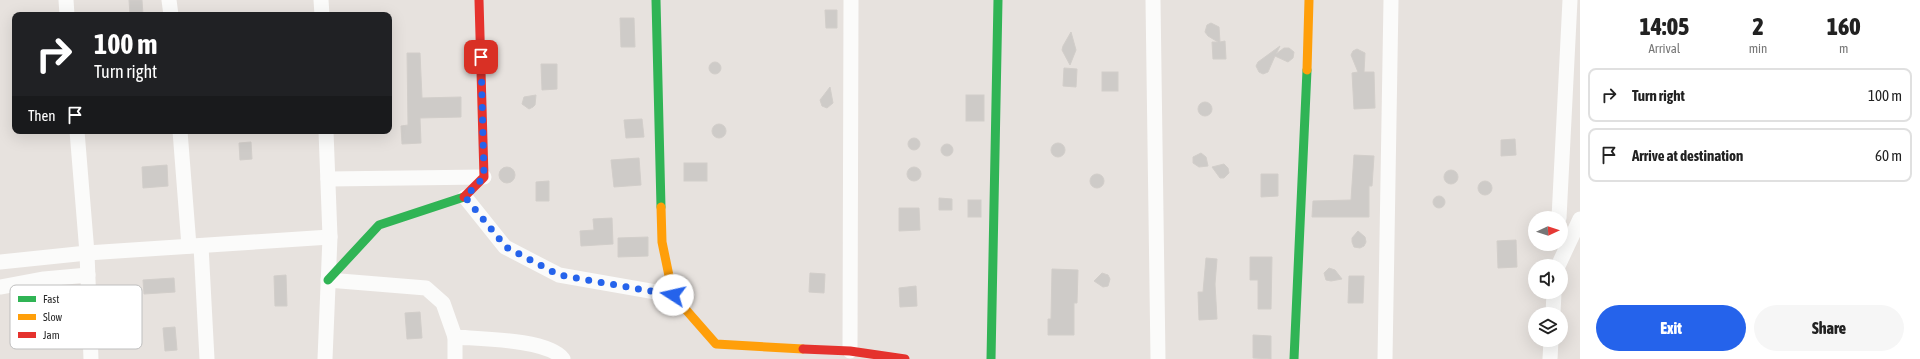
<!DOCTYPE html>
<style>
body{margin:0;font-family:"Asap Condensed",sans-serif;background:#f6f6f6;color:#222;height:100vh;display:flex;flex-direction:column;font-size:15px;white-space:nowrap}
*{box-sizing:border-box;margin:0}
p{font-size:13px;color:#767676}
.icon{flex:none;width:22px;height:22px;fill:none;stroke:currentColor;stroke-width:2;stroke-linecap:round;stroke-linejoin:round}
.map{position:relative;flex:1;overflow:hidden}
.side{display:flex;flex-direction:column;background:#fff;width:340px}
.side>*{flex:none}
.guide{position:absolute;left:12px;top:12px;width:380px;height:122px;border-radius:8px;box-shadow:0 4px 16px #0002;background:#202124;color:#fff;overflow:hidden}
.needle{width:26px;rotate:87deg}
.fabs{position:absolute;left:1528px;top:211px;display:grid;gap:8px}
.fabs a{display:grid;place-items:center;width:40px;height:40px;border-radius:50%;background:#fff;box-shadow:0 4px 16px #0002;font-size:20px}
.pin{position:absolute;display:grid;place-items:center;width:34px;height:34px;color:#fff;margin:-17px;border-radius:8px;box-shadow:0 2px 6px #0006}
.me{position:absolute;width:44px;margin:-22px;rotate:280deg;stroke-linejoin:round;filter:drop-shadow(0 0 3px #0008)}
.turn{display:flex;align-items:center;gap:14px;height:84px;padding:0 16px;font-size:18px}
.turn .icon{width:52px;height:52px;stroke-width:2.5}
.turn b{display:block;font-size:28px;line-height:34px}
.then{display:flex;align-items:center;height:38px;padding:0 16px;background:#0003;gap:8px;font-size:15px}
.eta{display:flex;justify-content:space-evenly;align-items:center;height:68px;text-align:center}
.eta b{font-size:24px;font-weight:800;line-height:28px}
.cta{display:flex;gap:8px;margin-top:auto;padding:8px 16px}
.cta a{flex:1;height:46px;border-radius:24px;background:#2563eb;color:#fff;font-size:16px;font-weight:800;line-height:46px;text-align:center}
.cta a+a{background:#f6f6f6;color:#222}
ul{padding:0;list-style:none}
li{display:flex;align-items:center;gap:12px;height:54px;margin:0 8px 6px;padding:0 8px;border:2px solid #e0e0e0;border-radius:8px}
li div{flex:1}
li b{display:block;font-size:15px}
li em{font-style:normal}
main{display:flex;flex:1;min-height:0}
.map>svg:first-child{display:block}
.building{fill:#cecbc8;stroke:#d2ceca}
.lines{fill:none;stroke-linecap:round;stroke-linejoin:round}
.street{stroke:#fbfbfa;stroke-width:15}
.fast{stroke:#30b455;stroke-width:9}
.slow{stroke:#ff9f0a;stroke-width:9}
.jam{stroke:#e5322d;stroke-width:9}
.route{stroke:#2563eb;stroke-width:7;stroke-dasharray:0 12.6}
.key{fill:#fff;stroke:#bfbfbf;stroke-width:1}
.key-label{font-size:11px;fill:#292929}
</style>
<main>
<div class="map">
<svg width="1580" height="359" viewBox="0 0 1580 359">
<rect width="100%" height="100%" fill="#e7e2de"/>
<g class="building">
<polygon points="129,0 142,0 143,15 130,15"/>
<polygon points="825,10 837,10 837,28 826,28"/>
<polygon points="620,18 634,18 635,47 621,47"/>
<polygon points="1211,23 1219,27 1220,42 1225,41 1226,59 1213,59 1212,42 1218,42 1208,36 1205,32 1207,25"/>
<polygon points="1071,32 1076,50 1070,65 1062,50 1063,46"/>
<polygon points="1280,46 1276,54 1284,48 1289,48 1294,52 1293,58 1288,62 1275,56 1268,72 1263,74 1259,72 1256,66 1258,62"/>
<polygon points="1357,49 1365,53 1364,72 1374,72 1375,108 1354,109 1352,73 1358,72 1351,55 1353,51"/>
<polygon points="407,53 420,53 422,98 461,97 461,117 420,118 421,143 402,144 401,126 408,125"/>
<circle cx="715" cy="68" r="6"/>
<polygon points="541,64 557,64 557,89 542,90"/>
<polygon points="1064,68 1077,69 1076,87 1063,86"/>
<rect x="1102" y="72" width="16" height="19"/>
<polygon points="830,87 833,103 827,108 822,106 820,100"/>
<polygon points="536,95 535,105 533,107 529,109 522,104 524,97"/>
<rect x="966" y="95" width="18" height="26"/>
<circle cx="1205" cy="109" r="7"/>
<polygon points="642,119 644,137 626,138 624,120"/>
<circle cx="719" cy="131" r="7"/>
<circle cx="914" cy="144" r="6"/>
<polygon points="1515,139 1516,155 1501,156 1501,140"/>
<polygon points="251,142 252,159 240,160 239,143"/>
<circle cx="1058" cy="150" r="7"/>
<circle cx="947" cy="150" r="6"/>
<polygon points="1201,153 1206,157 1208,166 1199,167 1193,163 1193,157"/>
<polygon points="1354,155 1374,156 1372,186 1369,186 1369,217 1312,217 1313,201 1351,200"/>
<polygon points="639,158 641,185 614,187 611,160"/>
<rect x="684" y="163" width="23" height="18"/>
<polygon points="1224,164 1228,168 1229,173 1224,178 1220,178 1212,167"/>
<polygon points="167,165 168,186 143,188 142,167"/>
<circle cx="507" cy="175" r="8"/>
<circle cx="914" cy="174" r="7"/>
<circle cx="1451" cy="177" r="7"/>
<polygon points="1261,174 1278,174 1278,196 1261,197"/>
<circle cx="1097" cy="181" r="7"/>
<polygon points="549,181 549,201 536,201 536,182"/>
<circle cx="1485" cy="188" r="7"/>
<circle cx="1439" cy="202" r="6"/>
<polygon points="939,198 952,199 952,210 939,210"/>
<rect x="968" y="200" width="13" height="17"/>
<polygon points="899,208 919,208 920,230 899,231"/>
<polygon points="612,218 613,244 581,246 580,231 594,230 593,219"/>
<polygon points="1358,231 1365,237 1366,242 1364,246 1360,248 1354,247 1352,242 1352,238"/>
<polygon points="648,237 648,256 618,257 618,238"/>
<polygon points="1516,240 1517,267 1498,268 1497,241"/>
<polygon points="1250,257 1272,257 1271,309 1258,309 1258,280 1250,280"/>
<polygon points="1206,258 1217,259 1215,284 1217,319 1199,320 1198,292 1203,292"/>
<polygon points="1329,268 1335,270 1342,279 1331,281 1326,280 1324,273"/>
<polygon points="1052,269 1078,270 1077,303 1074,303 1074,335 1048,335 1048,319 1051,319"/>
<polygon points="810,273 825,274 824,293 809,292"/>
<polygon points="1102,273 1108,275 1110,279 1108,286 1103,287 1094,281"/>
<polygon points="286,275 287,306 275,306 274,276"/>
<polygon points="1349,276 1364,276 1363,303 1348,303"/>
<polygon points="174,278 175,292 144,294 143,280"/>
<polygon points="916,286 917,306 900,307 899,288"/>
<polygon points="420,312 422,338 407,339 405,313"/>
<polygon points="175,327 177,350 165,351 163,328"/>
<polygon points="1253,335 1271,336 1271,359 1253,358"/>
</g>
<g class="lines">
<g class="street">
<polyline points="66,0 67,15"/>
<polyline points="169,0 171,15"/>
<polyline points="321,0 322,15"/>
<polyline points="1153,0 1158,359"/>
<polyline points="77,131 87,253 91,359"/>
<polyline points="180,131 189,246"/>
<polyline points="328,179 484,177"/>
<polyline points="465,197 505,247 559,275 673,295"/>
<polyline points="1559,218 1570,0"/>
<polyline points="201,246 207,359"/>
<polyline points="0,262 87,253 330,237"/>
<polyline points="1558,266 1580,219"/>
<path d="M328,280L426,288L443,303L455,337C480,339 548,339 563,359"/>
<polyline points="0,287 44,279 88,275"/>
<polyline points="1553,314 1554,292"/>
<polyline points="455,337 455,359"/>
<polyline points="850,351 851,0"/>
<polyline points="325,359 330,237 326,131"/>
<polyline points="1385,359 1391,0"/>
<polyline points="1550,359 1551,340"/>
</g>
<g class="fast">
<polyline points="656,0 661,207"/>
<polyline points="328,280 379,225 464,197"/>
<polyline points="991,359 998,0"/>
<polyline points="1294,359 1307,70"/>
</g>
<g class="slow">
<polyline points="1307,70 1309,0"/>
<polyline points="661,207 662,242 673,295 716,344 803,349"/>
</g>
<g class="jam">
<polyline points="464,197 484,177 479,0"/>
<polyline points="803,349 850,351 905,359"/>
</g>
</g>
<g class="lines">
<polyline class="route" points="481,57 484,177 465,197 506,247 559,275 673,295"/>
</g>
<rect x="10" y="285" width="132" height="64" rx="6" class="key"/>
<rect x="18" y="296" width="18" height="6" fill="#30b455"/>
<rect x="18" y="314" width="18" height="6" fill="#ff9f0a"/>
<rect x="18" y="332" width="18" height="6" fill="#e5322d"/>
<g class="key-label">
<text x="43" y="303">Fast</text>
<text x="43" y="321">Slow</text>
<text x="43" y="339">Jam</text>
</g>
</svg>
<div class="fabs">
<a><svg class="needle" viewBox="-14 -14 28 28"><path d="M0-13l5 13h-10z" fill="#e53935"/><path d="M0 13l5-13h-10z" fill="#767676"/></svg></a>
<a><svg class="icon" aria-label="sound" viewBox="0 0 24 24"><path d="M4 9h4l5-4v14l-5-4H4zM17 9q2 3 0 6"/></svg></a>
<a><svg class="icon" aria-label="layers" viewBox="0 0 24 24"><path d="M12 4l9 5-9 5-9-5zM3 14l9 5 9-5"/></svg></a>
</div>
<div class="pin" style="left:481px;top:57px;background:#d93025"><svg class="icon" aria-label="arrive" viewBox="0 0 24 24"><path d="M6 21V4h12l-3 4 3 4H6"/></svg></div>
<svg class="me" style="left:673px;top:295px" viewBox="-20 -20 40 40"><circle r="19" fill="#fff"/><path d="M0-13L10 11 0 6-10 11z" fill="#2563eb"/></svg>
<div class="guide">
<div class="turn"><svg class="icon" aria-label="right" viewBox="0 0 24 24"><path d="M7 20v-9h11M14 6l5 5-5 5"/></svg><div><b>100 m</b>Turn right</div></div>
<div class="then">Then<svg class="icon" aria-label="arrive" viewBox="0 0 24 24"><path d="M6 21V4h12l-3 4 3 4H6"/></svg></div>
</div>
</div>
<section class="side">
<div class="eta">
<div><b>14:05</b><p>Arrival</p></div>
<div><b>2</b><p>min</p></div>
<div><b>160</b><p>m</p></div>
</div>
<ul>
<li><svg class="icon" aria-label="right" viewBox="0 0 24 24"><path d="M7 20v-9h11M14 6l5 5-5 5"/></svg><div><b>Turn right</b></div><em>100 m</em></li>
<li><svg class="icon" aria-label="arrive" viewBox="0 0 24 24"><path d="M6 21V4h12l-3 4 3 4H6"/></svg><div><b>Arrive at destination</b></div><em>60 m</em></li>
</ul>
<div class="cta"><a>Exit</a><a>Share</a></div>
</section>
</main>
